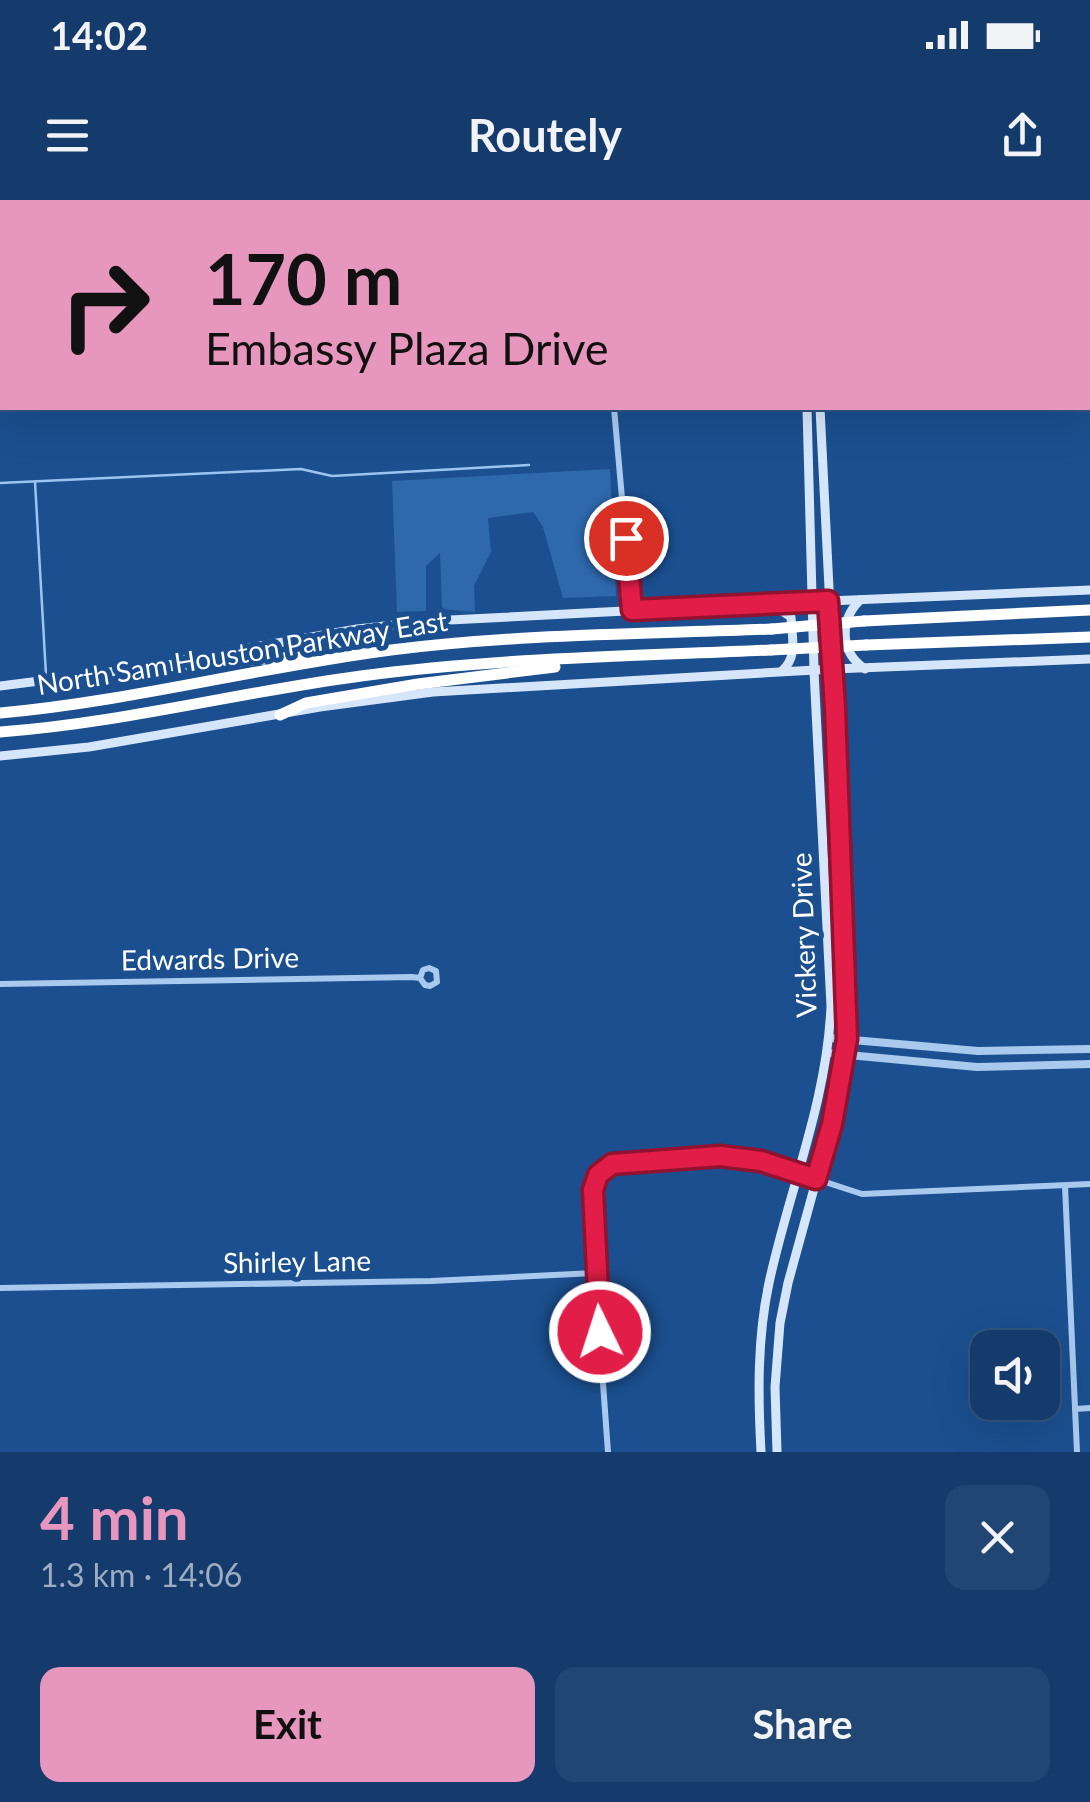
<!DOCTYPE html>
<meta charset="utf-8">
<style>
body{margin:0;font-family:Lato,sans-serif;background:#214673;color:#f1f3f6;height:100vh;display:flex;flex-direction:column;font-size:38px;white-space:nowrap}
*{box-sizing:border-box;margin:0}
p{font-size:32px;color:#9dadc1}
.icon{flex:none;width:55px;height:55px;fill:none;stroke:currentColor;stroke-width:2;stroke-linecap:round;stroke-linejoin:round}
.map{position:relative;height:1252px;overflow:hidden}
.drawer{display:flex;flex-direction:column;background:#143b6b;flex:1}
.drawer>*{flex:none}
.top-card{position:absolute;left:0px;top:0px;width:1090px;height:210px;box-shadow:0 10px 40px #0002,0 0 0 2px #33557e;background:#e797bd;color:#111;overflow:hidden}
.tools{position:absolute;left:970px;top:1130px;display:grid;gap:20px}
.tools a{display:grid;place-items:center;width:90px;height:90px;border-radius:20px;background:#143b6b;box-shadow:0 10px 40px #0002,0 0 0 2px #33557e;font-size:50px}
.pin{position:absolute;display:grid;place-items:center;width:85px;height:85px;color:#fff;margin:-42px;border:5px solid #fff;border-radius:50%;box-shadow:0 2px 10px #0007}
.me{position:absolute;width:110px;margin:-55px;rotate:356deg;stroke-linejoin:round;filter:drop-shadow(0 0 8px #0008)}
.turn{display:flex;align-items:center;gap:35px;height:210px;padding:0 40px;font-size:45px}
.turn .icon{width:130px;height:130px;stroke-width:2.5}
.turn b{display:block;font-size:70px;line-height:85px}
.round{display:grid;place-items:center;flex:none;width:105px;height:105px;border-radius:20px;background:#214673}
.head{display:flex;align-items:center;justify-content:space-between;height:170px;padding:0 40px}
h1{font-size:60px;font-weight:700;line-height:75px;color:#e797bd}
.primary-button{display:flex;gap:20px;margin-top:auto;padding:20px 40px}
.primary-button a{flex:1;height:115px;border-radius:20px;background:#e797bd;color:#111;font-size:40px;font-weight:700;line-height:115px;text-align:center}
.primary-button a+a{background:#214673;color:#f1f3f6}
.status{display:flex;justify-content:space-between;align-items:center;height:70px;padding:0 50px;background:#143b6b;direction:ltr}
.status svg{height:28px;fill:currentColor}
header{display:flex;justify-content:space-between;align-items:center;height:130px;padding:0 40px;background:#143b6b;font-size:45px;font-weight:700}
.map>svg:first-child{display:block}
.green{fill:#2e69ad}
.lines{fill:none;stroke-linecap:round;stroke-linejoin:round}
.stream{stroke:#9cc4f0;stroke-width:2.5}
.minor{stroke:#a9c9ee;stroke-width:6}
.tertiary{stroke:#a9c9ee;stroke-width:8}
.secondary{stroke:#d6e6fa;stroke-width:9}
.motorway{stroke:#fff;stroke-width:11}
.motorway-bridge{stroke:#fff;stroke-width:11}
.route-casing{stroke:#92132f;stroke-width:25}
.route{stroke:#e11d48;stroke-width:18}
.labels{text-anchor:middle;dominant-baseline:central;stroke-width:10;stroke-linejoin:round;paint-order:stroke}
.street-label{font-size:28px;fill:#fff;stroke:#1b4f8f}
</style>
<div class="status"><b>14:02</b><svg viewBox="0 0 49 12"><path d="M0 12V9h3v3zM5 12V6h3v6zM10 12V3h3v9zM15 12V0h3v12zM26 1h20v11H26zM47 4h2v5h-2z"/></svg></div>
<header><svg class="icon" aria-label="menu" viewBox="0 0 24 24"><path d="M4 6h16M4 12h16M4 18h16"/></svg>Routely<svg class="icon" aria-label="share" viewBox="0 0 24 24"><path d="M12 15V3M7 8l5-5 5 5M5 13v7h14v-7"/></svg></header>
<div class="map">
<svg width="1090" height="1252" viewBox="0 0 1090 1252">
<rect width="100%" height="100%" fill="#1b4f8f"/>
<polygon class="green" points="610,269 616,396 563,398 543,327 533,312 488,318 491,352 474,386 475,412 442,409 440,353 426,366 426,411 397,412 392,281"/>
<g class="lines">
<g class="stream">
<polyline points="35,282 46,475"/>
<polyline points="0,283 301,269 332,276 350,275 529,265"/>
</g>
<g class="minor">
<polyline points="122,0 144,0"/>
<polyline points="223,0 224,2"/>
<polyline points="600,0 601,2"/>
<polyline points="614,208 632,411"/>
<polyline points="0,784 412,777 420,778 425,785 430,786 437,782 436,771 429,768 423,770 420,778"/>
<polyline points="1065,986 1077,1252"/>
<polyline points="0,1088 431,1081 595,1073"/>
<polyline points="1075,1209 1090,1208"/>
<polyline points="608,1252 595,1073 593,991 597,975 611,964 720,956 737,958 761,961 862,994 1090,984"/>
</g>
<g class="tertiary">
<polyline points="830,838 978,851 1090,849"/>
<polyline points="827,853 977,867 1090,864"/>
</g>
<g class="secondary">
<polyline points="839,2 840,0"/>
<polyline points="856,2 857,0"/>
<path d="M860,400C839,421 840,452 865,469"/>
<path d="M773,405L791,417C792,437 798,457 782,471"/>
<polyline points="181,460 357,429 430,421 781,403 1090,390"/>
<polyline points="0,486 141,468"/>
<polyline points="0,556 89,547 320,507 433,492 833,469 1090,459"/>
<path d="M761,1252C758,1196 757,1139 769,1083C789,990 827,902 831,806L814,471L807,208"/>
<polyline points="777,1252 775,1187 780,1123 788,1083 832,923 847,839 835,508 820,208"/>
</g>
<g class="motorway">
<polyline points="864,421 1090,410"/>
<polyline points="866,445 1090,437"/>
<polyline points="138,468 309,456"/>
<path d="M0,513C132,501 260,467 391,450C517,434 645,434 772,429"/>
<polyline points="280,515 306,503 418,484 555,467"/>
<path d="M0,532C122,523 240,492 361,476C496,458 635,456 771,450"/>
</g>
<g class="motorway-bridge">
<polyline points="772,429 864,421"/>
<polyline points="771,450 866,445"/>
</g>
</g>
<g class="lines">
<g class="route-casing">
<polyline id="route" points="600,1132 593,990 598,975 612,964 720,956 761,961 816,979 832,924 847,839 835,508 828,401 632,410 626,338"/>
</g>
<use href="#route" class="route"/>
</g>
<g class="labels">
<g class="street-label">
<text transform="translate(242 452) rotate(-9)">North Sam Houston Parkway East</text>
<text transform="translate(803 735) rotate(-92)">Vickery Drive</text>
<text transform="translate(210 758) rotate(-1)">Edwards Drive</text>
<text transform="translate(297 1061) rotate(-1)">Shirley Lane</text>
</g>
</g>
</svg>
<div class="tools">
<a><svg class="icon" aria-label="sound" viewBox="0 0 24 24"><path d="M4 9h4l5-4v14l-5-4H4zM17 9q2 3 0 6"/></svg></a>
</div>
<div class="pin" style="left:626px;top:338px;background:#d93025"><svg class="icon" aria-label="arrive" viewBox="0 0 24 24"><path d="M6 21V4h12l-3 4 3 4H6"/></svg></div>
<svg class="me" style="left:600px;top:1132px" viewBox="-20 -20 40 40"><circle r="17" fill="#e11d48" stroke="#fff" stroke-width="3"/><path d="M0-11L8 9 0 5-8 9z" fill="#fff"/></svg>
<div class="top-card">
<div class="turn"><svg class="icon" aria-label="right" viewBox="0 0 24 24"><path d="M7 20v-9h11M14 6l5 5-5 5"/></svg><div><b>170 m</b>Embassy Plaza Drive</div></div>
</div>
</div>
<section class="drawer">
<div class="head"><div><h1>4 min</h1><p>1.3 km · 14:06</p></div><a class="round"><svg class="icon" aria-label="close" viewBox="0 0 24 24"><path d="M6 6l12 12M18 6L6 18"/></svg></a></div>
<div class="primary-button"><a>Exit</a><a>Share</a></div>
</section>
